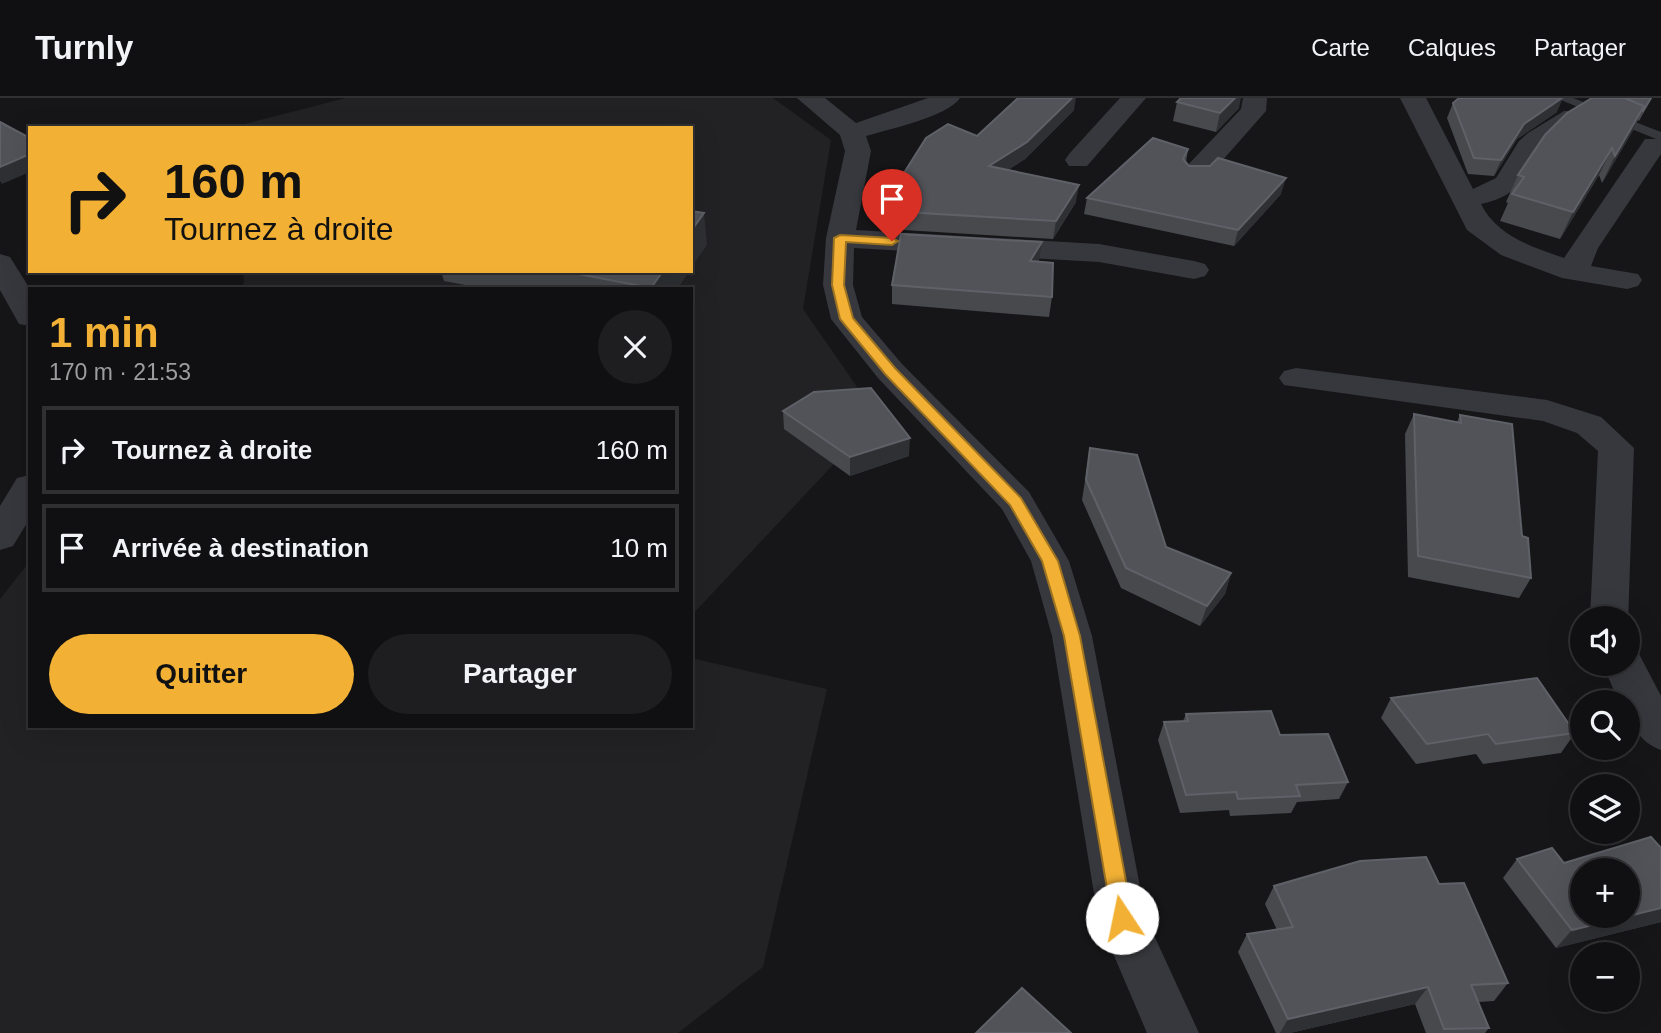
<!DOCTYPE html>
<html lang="fr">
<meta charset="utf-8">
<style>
body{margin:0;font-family:Helvetica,sans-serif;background:#1e1e20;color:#f1f3f6;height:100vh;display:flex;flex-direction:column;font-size:26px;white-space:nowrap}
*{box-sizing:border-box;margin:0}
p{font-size:23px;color:#9c9d9f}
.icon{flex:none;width:38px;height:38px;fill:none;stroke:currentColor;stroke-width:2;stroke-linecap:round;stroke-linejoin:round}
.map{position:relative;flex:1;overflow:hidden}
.side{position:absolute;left:28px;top:189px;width:665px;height:441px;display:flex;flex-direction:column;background:#101012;border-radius:0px;box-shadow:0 7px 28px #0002,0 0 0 2px #303032}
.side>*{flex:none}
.hud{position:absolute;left:28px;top:28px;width:665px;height:147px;border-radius:0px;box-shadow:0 7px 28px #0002,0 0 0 2px #303032;background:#f2b134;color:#111;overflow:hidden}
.fabs{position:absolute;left:1570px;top:508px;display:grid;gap:14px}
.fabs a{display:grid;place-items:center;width:70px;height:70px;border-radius:50%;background:#101012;box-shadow:0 7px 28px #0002,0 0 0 2px #303032;font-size:35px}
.pin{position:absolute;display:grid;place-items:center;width:60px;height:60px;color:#fff;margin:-72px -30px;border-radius:50% 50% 50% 0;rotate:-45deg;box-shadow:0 0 7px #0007}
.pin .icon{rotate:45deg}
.me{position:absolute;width:77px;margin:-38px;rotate:349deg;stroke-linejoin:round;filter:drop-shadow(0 0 5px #0008)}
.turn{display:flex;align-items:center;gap:24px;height:147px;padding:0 21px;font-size:32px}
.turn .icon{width:91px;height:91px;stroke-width:2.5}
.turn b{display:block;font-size:49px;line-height:60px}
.round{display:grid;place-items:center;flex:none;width:74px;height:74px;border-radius:37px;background:#1e1e20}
.summary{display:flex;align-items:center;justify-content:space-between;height:119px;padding:0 21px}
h1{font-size:42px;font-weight:800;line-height:52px;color:#f2b134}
.button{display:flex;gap:14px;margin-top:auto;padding:14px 21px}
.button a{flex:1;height:80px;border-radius:42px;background:#f2b134;color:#111;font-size:28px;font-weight:800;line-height:80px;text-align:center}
.button a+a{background:#1e1e20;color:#f1f3f6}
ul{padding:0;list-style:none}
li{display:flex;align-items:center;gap:21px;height:88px;margin:0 14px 10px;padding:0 7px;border:4px solid #303032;border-radius:0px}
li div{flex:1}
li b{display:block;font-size:26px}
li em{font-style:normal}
header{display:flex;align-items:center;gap:42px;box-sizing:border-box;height:98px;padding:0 35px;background:#101012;border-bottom:2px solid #303032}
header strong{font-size:33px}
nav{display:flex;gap:38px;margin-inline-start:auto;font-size:24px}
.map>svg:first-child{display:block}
.built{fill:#222225}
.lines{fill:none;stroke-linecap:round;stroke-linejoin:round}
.lane{fill:#37383d;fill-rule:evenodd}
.street{fill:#37383d;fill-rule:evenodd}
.wall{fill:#47494d}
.shaded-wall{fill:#2f3033}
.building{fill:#525359;stroke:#5f6168;stroke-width:2;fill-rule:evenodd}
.route{fill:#f2b134;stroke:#9d7322;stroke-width:2}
</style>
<header>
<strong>Turnly</strong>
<nav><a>Carte</a><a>Calques</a><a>Partager</a></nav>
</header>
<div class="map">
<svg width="1661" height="935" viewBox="0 0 1661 935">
<rect width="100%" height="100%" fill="#161618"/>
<g class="built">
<polygon points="346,0 773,0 831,42 803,211 878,319 691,518 691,191 239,191 244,185 243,173 691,173 691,30 229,30"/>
<polygon points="30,463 30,628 691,628 691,560 827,591 763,869 678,935 0,935 0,501"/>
</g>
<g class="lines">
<polygon class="lane" points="1556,0 1573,0 1661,34 1661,43"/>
<g class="street">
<path d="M797,0H825L856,25L928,0H960C947,19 889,31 866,38L871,53L856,132L1099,146L1194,163L1205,166L1209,172L1205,178L1194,181L1099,164L854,150L853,187L862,219L902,266L1029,394L1069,463L1092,538L1146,820L1199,935H1147L1098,820L1052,538L1031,463L1002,411L878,280L831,221L823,187L826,140L845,53L840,37Z"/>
<polygon points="1120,0 1146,0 1087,68 1069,68 1065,62 1069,56"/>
<polygon points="1243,0 1267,0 1266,13 1206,81 1186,81 1182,75 1186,69 1241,11"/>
<path d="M1400,0H1426L1473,91L1496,80L1519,43L1528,35L1564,13H1582L1586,18L1582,23C1568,32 1551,39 1540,52C1514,80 1527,95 1481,106C1497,138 1532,149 1564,160L1645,41H1661V56L1598,150L1591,168L1638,176L1642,182L1638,188L1627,191L1562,180L1501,157L1467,132Z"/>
<polygon points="0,156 10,159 30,191 30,228 19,226 0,192"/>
<polygon points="1296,270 1547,302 1601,319 1634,350 1628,525 1628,520 1590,520 1598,353 1577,335 1543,323 1284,287 1279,280 1284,273"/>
<polygon points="30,377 30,420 13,448 0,452 0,408 17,380"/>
<path d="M1628,550L1638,554L1661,598V652C1641,645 1628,626 1628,604H1619L1602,565H1628Z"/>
</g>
</g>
<g class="wall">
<polygon points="1592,0 1652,0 1639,23 1638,22 1632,34 1602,85 1599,77 1560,141 1500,123 1508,105 1506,104 1518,77"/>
<polygon points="1177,4 1239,10 1216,34 1173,23"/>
<polygon points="1453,5 1557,14 1517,41 1494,78 1468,76 1447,20"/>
<polygon points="1074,12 1025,61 1008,72 1076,104 1053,141 904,132 904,114 892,112 892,94 977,38"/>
<polygon points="1188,51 1186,64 1189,68 1281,96 1234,148 1084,116 1087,100"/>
<polygon points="1039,164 1052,199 1049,219 892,206 892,187"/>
<polygon points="441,173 689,173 677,191 486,191 444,183"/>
<polygon points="783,313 909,358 850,378 784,331"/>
<polygon points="1414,316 1457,324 1460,317 1522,438 1531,480 1519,500 1408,479 1405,336"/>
<polygon points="1090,350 1166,449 1231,475 1225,496 1200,528 1121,490 1082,402"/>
<polygon points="1391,600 1575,635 1561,655 1483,666 1476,656 1416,666 1381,620"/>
<polygon points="1186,616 1280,637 1348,684 1339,701 1297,704 1291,715 1230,718 1229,712 1180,715 1158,642 1164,624 1183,623"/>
<polygon points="1661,750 1661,824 1556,850 1503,780 1517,761 1564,765"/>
<polygon points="1439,786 1508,885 1494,903 1478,904 1489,930 1485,935 1426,935 1415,906 1290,935 1276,935 1238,854 1247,836 1277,832 1265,806 1274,788"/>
</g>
<g class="shaded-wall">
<polygon points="1072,0 1076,0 1074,12 1025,61 987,86 989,68"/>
<polygon points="1235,0 1241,0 1239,10 1216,34 1220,15"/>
<polygon points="1563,0 1557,14 1517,41 1494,78 1501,62 1524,26"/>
<polygon points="1644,8 1632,34 1602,85 1615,58"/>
<polygon points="1612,50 1599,77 1560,141 1573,114"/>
<polygon points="30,56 30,74 2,86 0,83 0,69"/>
<polygon points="1286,80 1281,96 1234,148 1238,132"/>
<polygon points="1079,87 1076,104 1053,141 1056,123"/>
<polygon points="704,115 707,147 691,170 691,133"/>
<polygon points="1042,144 1039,163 1027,182 1030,163"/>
<polygon points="663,173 689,173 677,191 651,191"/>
<polygon points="910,340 909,358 850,378 850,359"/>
<polygon points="1231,475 1225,496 1200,528 1207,508"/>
<polygon points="1661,810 1661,824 1556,850 1572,832"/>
<polygon points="1428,889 1415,906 1290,935 1280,935 1288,921"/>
</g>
<g class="building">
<polygon points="1018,0 1072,0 1027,44 989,68 1079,87 1056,123 904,114 907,97 892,94 926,40 948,26 977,38"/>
<polygon points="1181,0 1235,0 1220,15 1177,4"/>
<polygon points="1459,0 1562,0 1524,26 1501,62 1474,60 1453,5"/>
<polygon points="1592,0 1625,0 1644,8 1615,58 1612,50 1573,114 1512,96 1524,79 1518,77 1545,37 1567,15"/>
<polygon points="1625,0 1651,0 1643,13 1642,12 1644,8"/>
<polygon points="0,24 30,40 30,56 0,69"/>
<polygon points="1153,40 1188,51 1183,61 1189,68 1210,68 1218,60 1286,80 1238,132 1087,100"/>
<polygon points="691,113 704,115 691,133"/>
<polygon points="901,136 1042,144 1030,163 1053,165 1052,199 892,187"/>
<polygon points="563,173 663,173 651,190"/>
<polygon points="871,290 910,340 850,359 783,313 814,294"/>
<polygon points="1414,316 1461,325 1460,317 1512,326 1522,438 1528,440 1531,480 1418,458"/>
<polygon points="1090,350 1137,357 1166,449 1231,475 1207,508 1126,470 1086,382"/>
<polygon points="1537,580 1575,635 1496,646 1488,636 1427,646 1391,600"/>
<polygon points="1271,613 1280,637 1328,636 1348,684 1296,687 1300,698 1238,701 1236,694 1186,697 1164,624 1188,623 1186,616"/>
<path d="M1651,739L1661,750V810L1572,832L1517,761L1552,750L1564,765ZM1582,772H1628V817H1582Z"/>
<polygon points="1426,759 1439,786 1464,785 1508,885 1471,887 1489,930 1444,931 1428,889 1288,921 1247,836 1293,829 1274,788 1360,763"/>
<polygon points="1022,890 1071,935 976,935"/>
</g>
<polygon class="route" points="840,137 892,140 898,143 892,147 846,144 844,187 853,220 895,270 1021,400 1058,463 1080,538 1133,820 1130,826 1122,829 1115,826 1112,820 1064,538 1042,463 1010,407 885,276 840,221 832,187 834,140"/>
</svg>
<div class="fabs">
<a><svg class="icon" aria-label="sound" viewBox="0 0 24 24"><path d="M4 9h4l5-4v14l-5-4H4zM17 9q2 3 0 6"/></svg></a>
<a><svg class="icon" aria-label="search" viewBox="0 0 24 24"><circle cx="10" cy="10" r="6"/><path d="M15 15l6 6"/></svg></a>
<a><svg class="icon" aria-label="layers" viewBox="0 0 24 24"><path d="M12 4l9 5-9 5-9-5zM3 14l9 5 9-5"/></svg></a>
<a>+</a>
<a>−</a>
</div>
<div class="pin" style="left:892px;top:143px;background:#d93025"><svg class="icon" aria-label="arrive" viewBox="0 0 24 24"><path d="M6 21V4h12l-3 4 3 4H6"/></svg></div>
<svg class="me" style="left:1122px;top:820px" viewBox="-20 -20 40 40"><circle r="19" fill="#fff"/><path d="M0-13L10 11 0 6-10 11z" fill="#f2b134"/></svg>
<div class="hud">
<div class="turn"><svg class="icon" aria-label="right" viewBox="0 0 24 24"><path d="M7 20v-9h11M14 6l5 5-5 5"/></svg><div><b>160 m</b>Tournez à droite</div></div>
</div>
<section class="side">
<div class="summary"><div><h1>1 min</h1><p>170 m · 21:53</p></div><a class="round"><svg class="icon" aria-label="close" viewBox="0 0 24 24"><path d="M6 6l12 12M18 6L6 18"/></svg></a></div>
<ul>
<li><svg class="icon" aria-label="right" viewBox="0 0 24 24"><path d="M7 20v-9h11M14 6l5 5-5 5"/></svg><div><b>Tournez à droite</b></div><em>160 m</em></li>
<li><svg class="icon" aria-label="arrive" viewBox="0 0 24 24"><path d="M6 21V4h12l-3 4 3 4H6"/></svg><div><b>Arrivée à destination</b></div><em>10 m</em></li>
</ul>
<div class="button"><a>Quitter</a><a>Partager</a></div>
</section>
</div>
